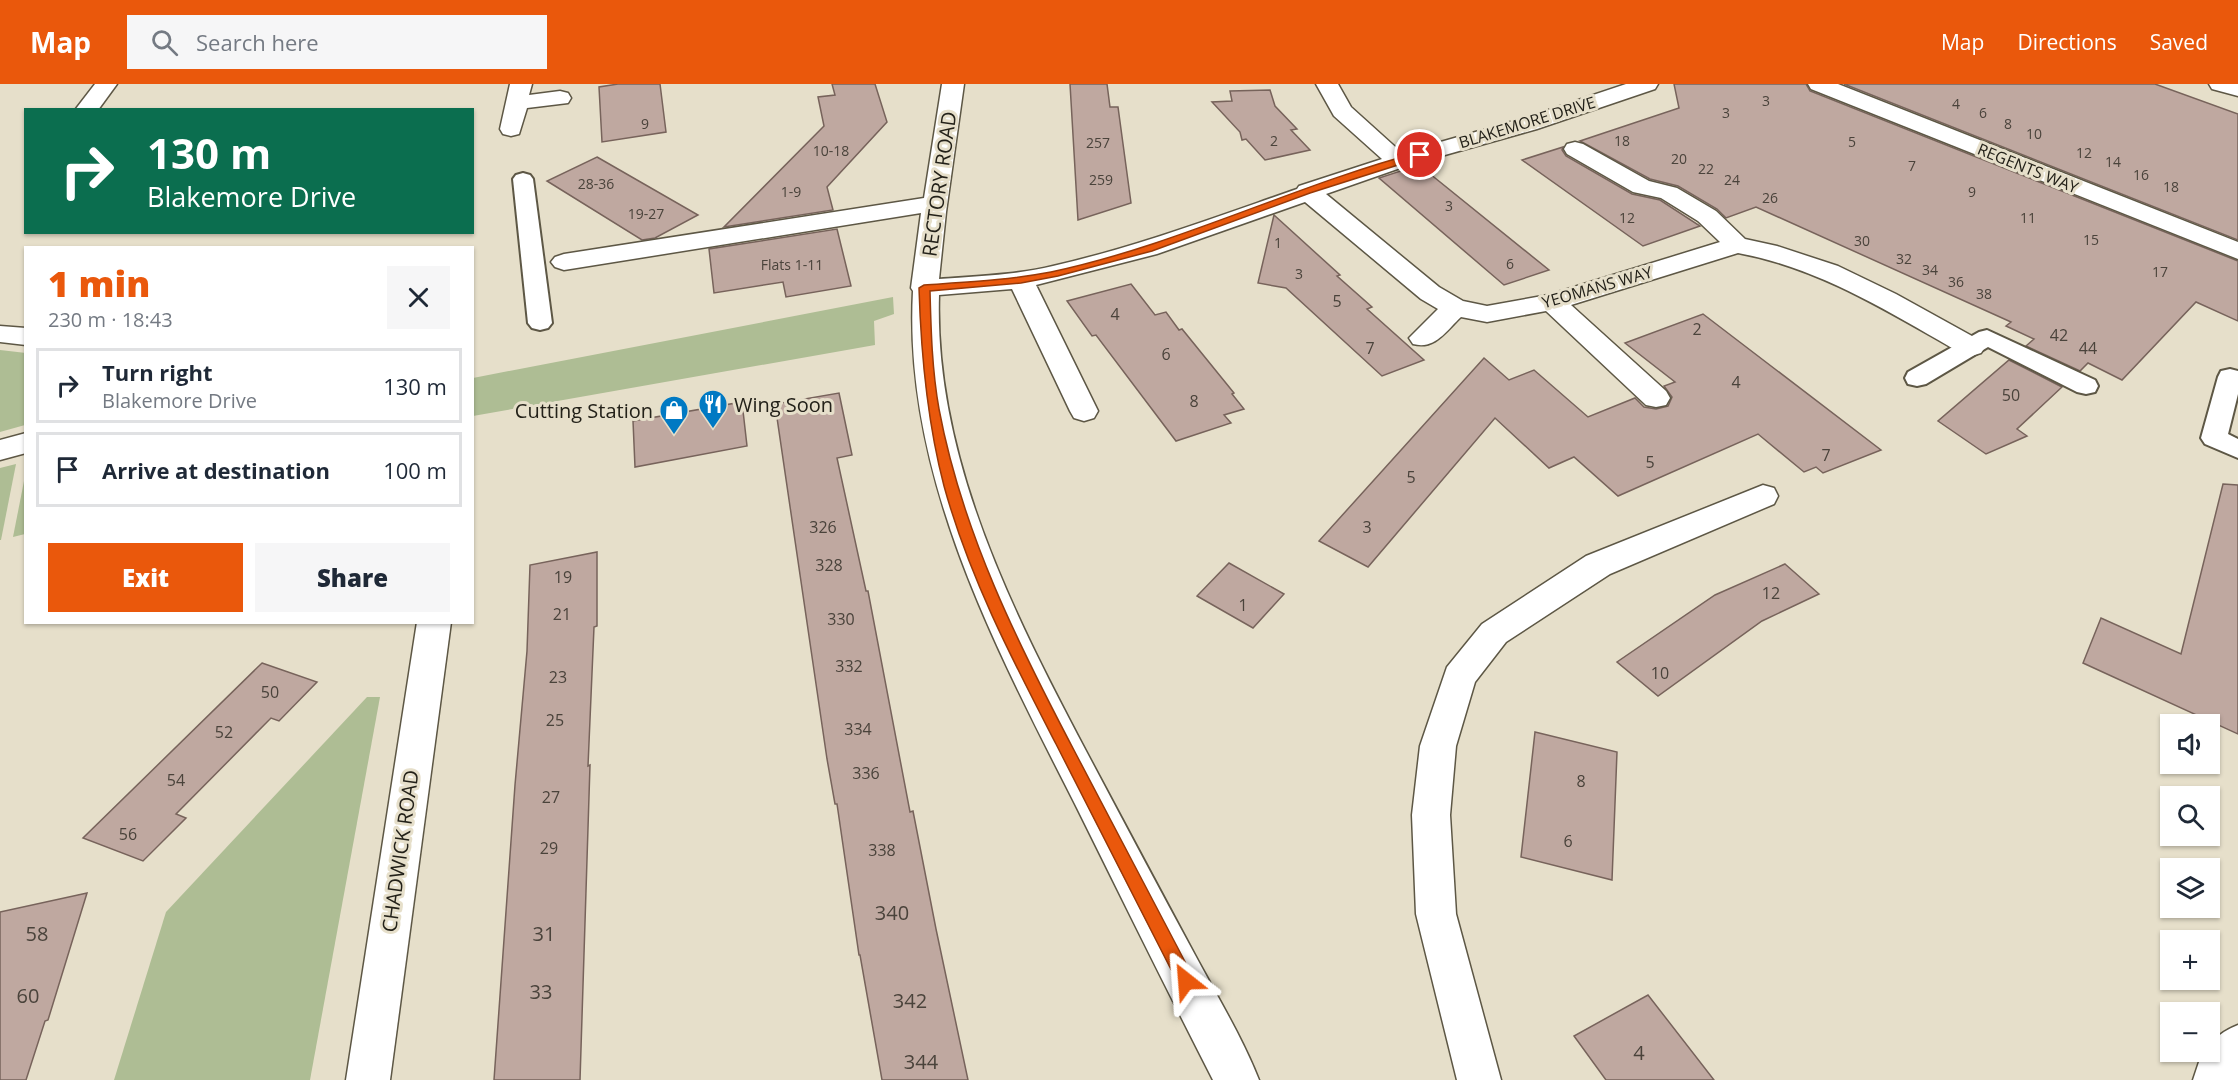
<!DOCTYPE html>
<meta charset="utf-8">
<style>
body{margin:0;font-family:"Open Sans",sans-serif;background:#f6f6f7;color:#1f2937;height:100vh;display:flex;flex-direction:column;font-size:22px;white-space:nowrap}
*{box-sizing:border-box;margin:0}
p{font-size:20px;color:#747a83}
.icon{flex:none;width:33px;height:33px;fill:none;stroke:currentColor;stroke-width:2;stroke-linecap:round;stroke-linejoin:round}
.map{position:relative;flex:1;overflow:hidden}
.sheet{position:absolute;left:24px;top:162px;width:450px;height:378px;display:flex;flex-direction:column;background:#fff;border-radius:0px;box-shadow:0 2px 4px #0004}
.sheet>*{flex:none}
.hud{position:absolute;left:24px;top:24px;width:450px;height:126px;border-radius:0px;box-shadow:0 2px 4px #0004;background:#0b6e4f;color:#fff;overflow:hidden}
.buttons{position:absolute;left:2160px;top:630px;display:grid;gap:12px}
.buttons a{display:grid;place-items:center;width:60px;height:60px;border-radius:0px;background:#fff;box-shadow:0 2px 4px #0004;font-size:30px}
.pin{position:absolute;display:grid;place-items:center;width:51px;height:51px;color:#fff;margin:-26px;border:3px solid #fff;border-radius:50%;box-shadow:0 2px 6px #0007}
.me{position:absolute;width:66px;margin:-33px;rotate:332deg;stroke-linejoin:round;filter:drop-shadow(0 0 4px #0008)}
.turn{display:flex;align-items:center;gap:21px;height:126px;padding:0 24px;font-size:27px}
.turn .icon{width:78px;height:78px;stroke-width:2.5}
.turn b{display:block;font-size:42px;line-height:51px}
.round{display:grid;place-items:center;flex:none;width:63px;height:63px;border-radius:0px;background:#f6f6f7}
.overview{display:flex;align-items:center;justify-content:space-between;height:102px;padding:0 24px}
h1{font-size:36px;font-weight:800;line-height:45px;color:#ea580c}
.primary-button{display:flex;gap:12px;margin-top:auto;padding:12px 24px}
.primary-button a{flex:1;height:69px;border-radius:0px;background:#ea580c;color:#fff;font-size:24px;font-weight:800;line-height:69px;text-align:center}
.primary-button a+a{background:#f6f6f7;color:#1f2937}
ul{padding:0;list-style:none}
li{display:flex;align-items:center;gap:18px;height:75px;margin:0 12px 9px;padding:0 12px;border:3px solid #e0e1e3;border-radius:0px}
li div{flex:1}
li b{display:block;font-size:22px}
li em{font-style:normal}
header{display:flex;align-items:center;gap:36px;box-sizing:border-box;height:84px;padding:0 30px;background:#ea580c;color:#fff}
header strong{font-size:28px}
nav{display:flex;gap:33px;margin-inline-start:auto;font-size:21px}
.search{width:420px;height:54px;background:#f6f6f7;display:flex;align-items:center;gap:15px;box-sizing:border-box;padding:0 21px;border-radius:0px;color:#747a83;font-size:22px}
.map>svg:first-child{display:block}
.green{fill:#aebd94}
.building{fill:#bfa8a0;stroke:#77635b;stroke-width:1.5}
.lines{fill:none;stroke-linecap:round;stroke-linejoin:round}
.lane-casing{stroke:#5d5745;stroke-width:4}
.street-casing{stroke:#5d5745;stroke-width:3}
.lane{fill:#fff;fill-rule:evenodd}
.street{fill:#fff;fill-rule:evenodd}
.route{fill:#ea580c;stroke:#983908;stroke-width:1.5}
.labels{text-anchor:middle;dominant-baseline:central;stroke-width:6;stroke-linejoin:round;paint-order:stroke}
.far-number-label{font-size:14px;fill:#4a433b}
.far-street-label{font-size:16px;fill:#232119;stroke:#e6dfca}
.number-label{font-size:16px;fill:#4a433b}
.street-label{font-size:20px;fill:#232119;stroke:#e6dfca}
.poi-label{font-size:20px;fill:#232119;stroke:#e6dfca;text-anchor:start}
.near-number-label{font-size:20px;fill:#4a433b}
</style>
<header>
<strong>Map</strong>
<div class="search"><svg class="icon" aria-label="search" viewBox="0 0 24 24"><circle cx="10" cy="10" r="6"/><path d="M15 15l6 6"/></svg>Search here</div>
<nav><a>Map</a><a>Directions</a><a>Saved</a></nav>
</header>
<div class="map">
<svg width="2238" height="996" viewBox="0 0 2238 996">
<rect width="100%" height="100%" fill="#e6dfca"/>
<g class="green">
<polygon points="893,213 894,230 874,237 875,261 473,332 473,294"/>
<polygon points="0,266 26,269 25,341 0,348"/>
<polygon points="16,380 1,456 0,456 0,384"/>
<polygon points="25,392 25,450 13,453"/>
<polygon points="367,613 380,613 310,996 114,996 166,828"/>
</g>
<g class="building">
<polygon points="618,0 660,0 666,48 602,58 599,3"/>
<polygon points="832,0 875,0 887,38 827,103 833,126 724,143 824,42 818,13 835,11"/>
<polygon points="1070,0 1107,0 1110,23 1118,23 1131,119 1078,136"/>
<polygon points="1674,0 1806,0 1810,7 2238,177 2238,237 2196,218 2122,296 2088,279 2080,287 2026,262 2034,255 2006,242 2011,238 1756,123 1726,134 1717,125 1678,102 1650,95 1580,57 1679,24"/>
<polygon points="1844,0 2155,0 2238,30 2238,156"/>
<polygon points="1270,6 1275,22 1297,45 1291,46 1310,66 1265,76 1246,55 1242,56 1240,48 1212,18 1232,17 1230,7"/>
<polygon points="1563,63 1562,66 1566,72 1632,110 1660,116 1700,142 1643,162 1522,76"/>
<polygon points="597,73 698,131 655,154 642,156 547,97"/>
<polygon points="1419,81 1549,186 1504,201 1379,94"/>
<polygon points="1274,131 1340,191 1337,192 1372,223 1367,225 1424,276 1382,292 1286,204 1258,199"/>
<polygon points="837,145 851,202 786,213 783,198 714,209 709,165"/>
<polygon points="1131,200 1155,231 1166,228 1179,246 1182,245 1234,309 1232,310 1244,325 1224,331 1231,339 1176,357 1096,251 1092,252 1067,217"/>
<polygon points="1703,230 1881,366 1823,389 1816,383 1804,388 1758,350 1618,412 1574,373 1549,384 1495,334 1368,483 1319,457 1484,274 1509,296 1534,286 1588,333 1635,314 1644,323 1656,325 1668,322 1672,313 1664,302 1675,298 1625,259"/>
<polygon points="2009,276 2062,303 2017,345 2027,352 1986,370 1938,337"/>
<polygon points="839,309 852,371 837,374 866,507 868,507 910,728 913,727 936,845 968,996 882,996 860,871 859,871 837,720 835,720 827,675 775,320"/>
<polygon points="742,318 747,362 635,383 633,337"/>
<polygon points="2223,400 2238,401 2238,650 2083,579 2101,534 2181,570"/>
<polygon points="597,468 597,542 594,543 588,682 590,681 580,996 494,996 515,701 527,567 530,481"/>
<polygon points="1229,479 1284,510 1253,544 1197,512"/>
<polygon points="1785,480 1819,510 1762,537 1658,612 1617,578 1715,511"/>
<polygon points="262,579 317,598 279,637 271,634 176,730 186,734 143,777 83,754"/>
<polygon points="1535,648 1617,668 1612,796 1521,773"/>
<polygon points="87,809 48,936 45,937 26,996 0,996 0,828"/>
<polygon points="1648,911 1714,996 1606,996 1574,952"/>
</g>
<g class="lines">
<g class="lane-casing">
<g id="lane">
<polygon points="523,89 530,91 533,95 552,239 548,244 540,246 532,244 528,239 513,95 516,91"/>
<polygon points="1987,246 2095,296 2098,302 2095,308 2086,310 2077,308 1988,263 1926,300 1917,302 1908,300 1905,294 1908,288 1979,248"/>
<polygon points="2230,285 2238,287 2238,310 2228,350 2238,355 2238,374 2205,360 2201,354 2218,293 2221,287"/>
</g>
</g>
<g class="street-casing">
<g id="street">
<polygon points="95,0 117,0 98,26 75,26"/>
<polygon points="510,0 532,0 529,11 560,7 568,9 571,14 568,19 527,24 519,50 511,52 503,50 500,45"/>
<path d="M942,0H964L946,128L939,195C977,192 1016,191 1053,182C1136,163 1216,133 1297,105L1299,102L1382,75L1334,32L1316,0H1338L1351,23L1402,69L1521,35L1626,0H1658L1655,5L1537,45L1406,82L1326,110L1439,203L1463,217L1487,222L1548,211L1720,158L1698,137L1661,114L1633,108L1567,70L1564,65L1567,60L1575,58L1583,60L1649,97L1677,104L1716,127L1745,155L1777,162L1838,182L1896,210L1981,257L1985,263L1981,269L1971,272L1961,269C1890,229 1820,184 1738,169L1571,221L1666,307L1670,314L1666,321L1656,323L1646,321L1546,227L1487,238L1461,233C1446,247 1435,266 1413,260L1409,254L1438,225L1421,215L1305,118L1157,170L1036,201L1098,327L1094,334L1084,337L1074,334L1070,327L1012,205L939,211C934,373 1012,527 1086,667C1122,735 1158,803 1195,871C1217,912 1242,953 1259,996H1213C1167,906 1122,815 1077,724C996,564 903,392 913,207L911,204L921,129L564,186L555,183L551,178L555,173L564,170L924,114Z"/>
<polygon points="1808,0 1838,0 2238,158 2238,175 1811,5"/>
<polygon points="2209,0 2238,0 2238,12 2212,5"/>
<polygon points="0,242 26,244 26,261 0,258"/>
<polygon points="26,349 26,369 0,376 0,356"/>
<polygon points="1763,401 1774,404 1778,412 1774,420 1610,490 1506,558 1475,598 1456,662 1450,731 1456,830 1501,996 1457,996 1416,830 1412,731 1420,662 1447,583 1482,540 1586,472"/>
<polygon points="417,538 451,538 390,996 346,996"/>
<path d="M2238,941V996H2193L2200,975L2206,968H2210C2212,953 2226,946 2238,941Z"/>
</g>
</g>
<use href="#lane" class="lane"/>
<use href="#street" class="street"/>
</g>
<path class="route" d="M1420,68L1425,71L1423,73L1310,109L1152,167L1058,192L1021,199L930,207C931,246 932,286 939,325C962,448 1018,560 1076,670C1115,744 1153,817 1192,891L1195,897L1192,903L1186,906L1180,903C1138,822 1097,741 1056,660C1013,577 969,493 944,402C927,337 921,271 919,204L924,201C966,198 1009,196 1051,188C1178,161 1295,101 1420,68Z"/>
<defs>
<g id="restaurant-pin" transform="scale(1.5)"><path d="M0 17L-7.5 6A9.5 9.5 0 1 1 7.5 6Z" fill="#0079c3" stroke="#e6dfca"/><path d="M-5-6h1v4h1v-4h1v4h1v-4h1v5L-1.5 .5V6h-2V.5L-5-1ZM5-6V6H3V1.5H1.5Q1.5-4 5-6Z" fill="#fff"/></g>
<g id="shop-pin" transform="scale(1.5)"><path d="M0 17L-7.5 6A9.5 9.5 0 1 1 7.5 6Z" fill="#0079c3" stroke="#e6dfca"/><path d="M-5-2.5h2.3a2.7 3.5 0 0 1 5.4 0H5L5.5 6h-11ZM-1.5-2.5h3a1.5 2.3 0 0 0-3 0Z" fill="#fff"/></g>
</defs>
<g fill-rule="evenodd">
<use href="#restaurant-pin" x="713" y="320"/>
<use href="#shop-pin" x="674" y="326"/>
</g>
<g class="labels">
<g class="far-number-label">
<text x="1766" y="16">3</text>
<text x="1956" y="19">4</text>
<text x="1726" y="28">3</text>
<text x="1983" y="28">6</text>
<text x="645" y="39">9</text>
<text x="2008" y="39">8</text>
<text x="2034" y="49">10</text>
<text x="1274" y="56">2</text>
<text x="1622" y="56">18</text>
<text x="1852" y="57">5</text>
<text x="1098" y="58">257</text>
<text x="831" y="66">10-18</text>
<text x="2084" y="68">12</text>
<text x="1679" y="74">20</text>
<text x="2113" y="77">14</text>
<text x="1912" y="81">7</text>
<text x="1706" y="84">22</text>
<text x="2141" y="90">16</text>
<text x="1101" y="95">259</text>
<text x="1732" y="95">24</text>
<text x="596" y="99">28-36</text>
<text x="2171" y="102">18</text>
<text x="791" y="107">1-9</text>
<text x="1972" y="107">9</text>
<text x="1770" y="113">26</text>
<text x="1449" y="121">3</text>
<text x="646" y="129">19-27</text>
<text x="1627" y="133">12</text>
<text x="2028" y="133">11</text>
<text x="2091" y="155">15</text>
<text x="1862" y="156">30</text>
<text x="1278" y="158">1</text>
<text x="1904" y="174">32</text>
<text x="1510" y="179">6</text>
<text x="792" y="180">Flats 1-11</text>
<text x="1930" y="185">34</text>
<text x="2160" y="187">17</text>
<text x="1299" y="189">3</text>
<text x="1956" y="197">36</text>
<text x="1984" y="209">38</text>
</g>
<g class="far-street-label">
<text transform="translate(1527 38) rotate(-17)">BLAKEMORE DRIVE</text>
<text transform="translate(2028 84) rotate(22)">REGENTS WAY</text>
<text transform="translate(1597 203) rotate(-16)">YEOMANS WAY</text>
</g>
<g class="number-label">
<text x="1337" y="217">5</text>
<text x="1115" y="230">4</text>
<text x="1697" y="245">2</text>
<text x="2059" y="251">42</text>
<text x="1370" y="264">7</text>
<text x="2088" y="264">44</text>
<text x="1166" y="270">6</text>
<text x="1736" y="298">4</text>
<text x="2011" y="311">50</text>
<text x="1194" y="317">8</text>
<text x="1826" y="371">7</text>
<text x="1650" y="378">5</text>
<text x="1411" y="393">5</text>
<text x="823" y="443">326</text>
<text x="1367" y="443">3</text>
<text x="829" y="481">328</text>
<text x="563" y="493">19</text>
<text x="1771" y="509">12</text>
<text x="1243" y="521">1</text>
<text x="562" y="530">21</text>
<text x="841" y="535">330</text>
<text x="849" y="582">332</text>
<text x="1660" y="589">10</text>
<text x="558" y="593">23</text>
<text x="270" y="608">50</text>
<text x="555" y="636">25</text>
<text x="858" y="645">334</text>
<text x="224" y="648">52</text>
<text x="866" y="689">336</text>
<text x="176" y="696">54</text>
<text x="1581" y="697">8</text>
<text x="551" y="713">27</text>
<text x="128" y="750">56</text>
<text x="1568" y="757">6</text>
<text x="549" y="764">29</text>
<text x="882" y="766">338</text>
</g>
<g class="street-label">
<text transform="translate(939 100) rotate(-82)">RECTORY ROAD</text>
<text transform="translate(400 767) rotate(-82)">CHADWICK ROAD</text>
</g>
<g class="poi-label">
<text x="734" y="320">Wing Soon</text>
<text x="653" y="326" text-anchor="end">Cutting Station</text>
</g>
<g class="near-number-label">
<text x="892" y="828">340</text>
<text x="37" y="849">58</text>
<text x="544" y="849">31</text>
<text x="541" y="907">33</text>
<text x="28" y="911">60</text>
<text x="910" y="916">342</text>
<text x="1639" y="968">4</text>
<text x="921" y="977">344</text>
</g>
</g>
</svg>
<div class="buttons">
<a><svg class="icon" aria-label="sound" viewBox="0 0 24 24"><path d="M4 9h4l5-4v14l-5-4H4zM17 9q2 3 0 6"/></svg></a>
<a><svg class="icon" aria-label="search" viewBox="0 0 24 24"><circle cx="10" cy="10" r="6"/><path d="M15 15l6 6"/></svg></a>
<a><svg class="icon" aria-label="layers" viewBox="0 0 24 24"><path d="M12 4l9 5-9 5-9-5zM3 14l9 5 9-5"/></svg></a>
<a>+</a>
<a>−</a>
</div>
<div class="pin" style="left:1420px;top:71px;background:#d93025"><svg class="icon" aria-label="arrive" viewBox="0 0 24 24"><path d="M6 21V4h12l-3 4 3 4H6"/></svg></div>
<svg class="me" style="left:1186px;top:897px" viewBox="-20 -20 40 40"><path d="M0-17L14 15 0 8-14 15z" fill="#ea580c" stroke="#fff" stroke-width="4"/></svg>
<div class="hud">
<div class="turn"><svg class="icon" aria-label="right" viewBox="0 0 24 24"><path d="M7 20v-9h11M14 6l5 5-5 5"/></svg><div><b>130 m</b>Blakemore Drive</div></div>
</div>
<section class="sheet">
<div class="overview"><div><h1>1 min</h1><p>230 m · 18:43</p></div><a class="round"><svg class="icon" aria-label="close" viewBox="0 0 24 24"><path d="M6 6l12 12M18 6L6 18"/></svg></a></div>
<ul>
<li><svg class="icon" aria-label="right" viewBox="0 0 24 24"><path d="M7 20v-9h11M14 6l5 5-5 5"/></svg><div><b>Turn right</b><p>Blakemore Drive</p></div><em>130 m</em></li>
<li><svg class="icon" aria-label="arrive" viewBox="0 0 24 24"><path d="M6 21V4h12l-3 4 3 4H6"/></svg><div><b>Arrive at destination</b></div><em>100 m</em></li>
</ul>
<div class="primary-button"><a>Exit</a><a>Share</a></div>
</section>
</div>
